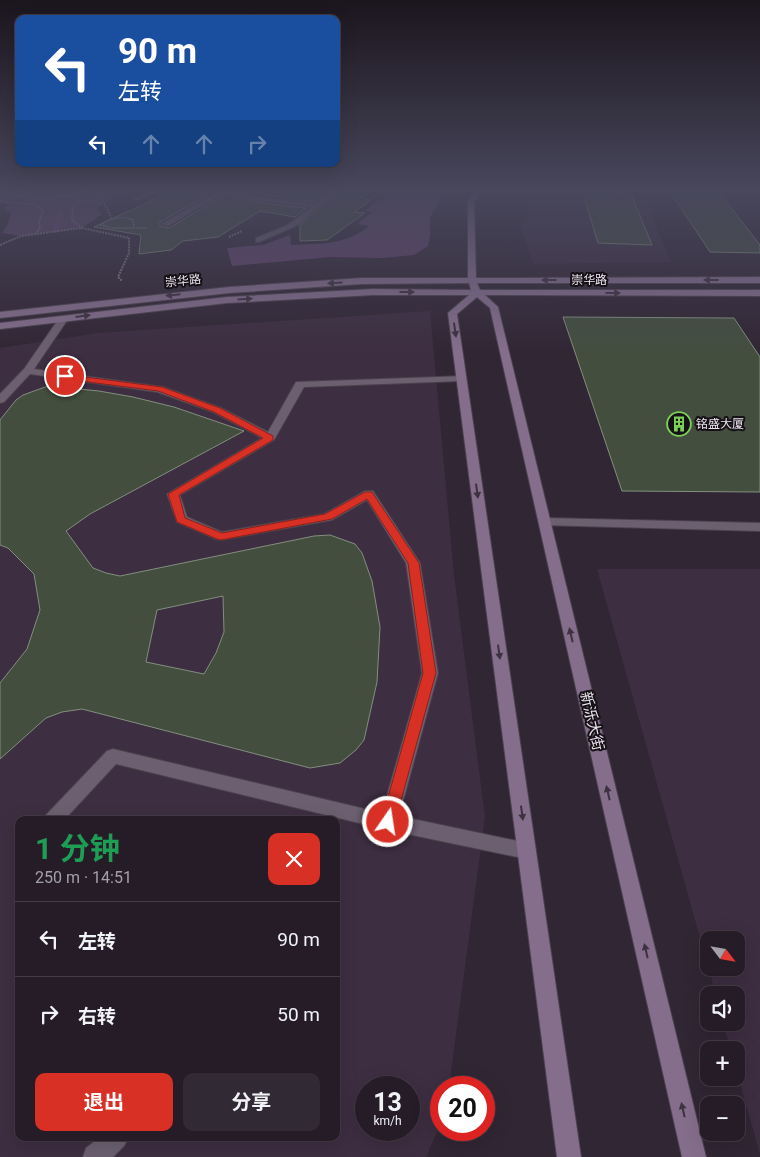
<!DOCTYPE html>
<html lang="zh">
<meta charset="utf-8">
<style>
body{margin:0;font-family:Roboto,"Noto Sans SC",sans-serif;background:#312933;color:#f1f3f6;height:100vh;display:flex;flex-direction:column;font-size:19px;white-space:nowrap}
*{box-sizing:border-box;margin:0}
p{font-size:16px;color:#a3a1a7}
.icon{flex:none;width:28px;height:28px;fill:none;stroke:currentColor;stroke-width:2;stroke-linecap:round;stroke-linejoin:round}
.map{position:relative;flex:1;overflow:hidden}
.details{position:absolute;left:15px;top:816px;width:325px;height:325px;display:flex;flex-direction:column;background:#251c27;border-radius:10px;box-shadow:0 5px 20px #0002,0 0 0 1px #423a44}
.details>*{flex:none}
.top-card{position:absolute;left:15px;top:15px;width:325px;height:152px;border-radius:10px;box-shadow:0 5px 20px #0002,0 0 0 1px #423a44;background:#1a4fa0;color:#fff;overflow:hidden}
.needle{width:32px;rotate:121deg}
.buttons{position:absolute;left:700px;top:931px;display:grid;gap:10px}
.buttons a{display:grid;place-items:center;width:45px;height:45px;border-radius:10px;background:#251c27;box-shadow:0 5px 20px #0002,0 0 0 1px #423a44;font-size:25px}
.speed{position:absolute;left:355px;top:1076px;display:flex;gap:10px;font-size:25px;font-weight:700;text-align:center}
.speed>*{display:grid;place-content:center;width:65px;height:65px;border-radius:50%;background:#251c27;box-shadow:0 5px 20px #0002,0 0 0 1px #423a44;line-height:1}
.speed small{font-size:12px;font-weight:400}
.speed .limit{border:8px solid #d22;background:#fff;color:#111}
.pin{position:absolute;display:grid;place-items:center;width:42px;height:42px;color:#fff;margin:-21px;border:2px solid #fff;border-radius:50%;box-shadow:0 1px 5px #0007}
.me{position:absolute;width:55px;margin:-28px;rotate:13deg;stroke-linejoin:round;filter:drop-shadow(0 0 4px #0008)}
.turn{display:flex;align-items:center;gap:18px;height:105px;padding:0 20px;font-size:22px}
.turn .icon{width:65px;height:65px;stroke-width:2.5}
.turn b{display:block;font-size:35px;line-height:42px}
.lanes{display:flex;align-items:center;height:48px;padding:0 20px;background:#0003;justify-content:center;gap:25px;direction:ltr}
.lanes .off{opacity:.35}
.round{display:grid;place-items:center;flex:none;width:52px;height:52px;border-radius:10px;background:#312933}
.head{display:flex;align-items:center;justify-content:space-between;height:85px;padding:0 20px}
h1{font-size:30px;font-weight:700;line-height:38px;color:#1e9e55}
.cta{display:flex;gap:10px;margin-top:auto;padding:10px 20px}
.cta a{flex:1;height:58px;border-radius:10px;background:#d93025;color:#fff;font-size:20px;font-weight:700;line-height:58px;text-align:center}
.cta a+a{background:#312933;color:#f1f3f6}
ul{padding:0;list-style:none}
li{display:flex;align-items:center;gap:15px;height:75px;padding:0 20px;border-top:1px solid #423a44}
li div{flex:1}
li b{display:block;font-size:19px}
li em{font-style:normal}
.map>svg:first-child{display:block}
.built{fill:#3d2e41;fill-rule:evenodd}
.green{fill:#63446c}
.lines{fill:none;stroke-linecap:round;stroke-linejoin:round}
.stream{fill:#734580;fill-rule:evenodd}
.building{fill:#434e3f;stroke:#828f7e;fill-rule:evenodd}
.service-casing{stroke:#4c424e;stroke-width:2}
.secondary-casing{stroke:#4c424e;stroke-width:2}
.path{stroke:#857c88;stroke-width:2;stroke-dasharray:2 1;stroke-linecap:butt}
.service{fill:#6c6070;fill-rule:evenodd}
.secondary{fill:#856e8c;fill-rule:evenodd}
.oneway{fill:#3d3240}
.route{fill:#d93025;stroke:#8d1f18}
.labels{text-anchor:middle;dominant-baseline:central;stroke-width:4;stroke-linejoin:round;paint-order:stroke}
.far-street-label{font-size:12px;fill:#ece5ee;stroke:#161117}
.far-poi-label{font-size:12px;fill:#ece5ee;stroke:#161117;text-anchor:start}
.street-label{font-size:15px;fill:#ece5ee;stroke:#161117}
</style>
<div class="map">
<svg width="760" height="1157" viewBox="0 0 760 1157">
<rect width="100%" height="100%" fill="#312634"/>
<g class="built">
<polygon points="536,190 641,190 671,262 533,264 521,228"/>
<path d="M430,311L454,575L485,817L449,1087L441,1088V1123L426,1157H0V348L98,333ZM19,820H336V1138H19ZM366,1088H409V1130H366Z"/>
<path d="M597,569H760V1154L736,1069V1050H731L723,1023L736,1022V995H716ZM709,940H736V968H709Z"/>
</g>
<g class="green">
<polygon points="0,190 127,190 97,208 102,214 82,228 21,236 2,233 8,224 11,213 4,210 8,205 0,203"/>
<path d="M381,190H446L430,217V235L428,246L414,255L382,258L330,257L232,266L227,248L263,245L290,235L291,245C322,243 344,246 369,226L357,224L372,212L365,211L386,195L376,193Z"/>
</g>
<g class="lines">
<polygon class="stream" points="58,210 63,211 59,231 56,233 53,231"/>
</g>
<g class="building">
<polygon points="175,190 208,195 160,222 160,226 169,228 224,195 253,202 306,208 295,217 260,211 218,237 183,241 171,250 139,254 141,235 94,227"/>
<polygon points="234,190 328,190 329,192 315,202"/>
<polygon points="338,190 373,190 360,198 371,200 354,212 365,213 327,240 300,241 300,226 319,208 339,196"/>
<polygon points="669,190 718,191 760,245 760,253 710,252"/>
<polygon points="583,193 631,194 652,245 598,243"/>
<polygon points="563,317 734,318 760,357 760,492 622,491"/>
<path d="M48,386L99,391L133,397L174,407L244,431L90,514L66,531L93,568L106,573L120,576L314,536L330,535L355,544L362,553L372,581L380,627L377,682L364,740L356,750L340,763L310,768L82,709L62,712L46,718L0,759V683L27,649L40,610L34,574L8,548L0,545V420L16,400L23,395ZM223,596L224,632L216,653L204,674L146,662L157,610Z"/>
</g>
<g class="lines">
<g class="service-casing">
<g id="service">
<polygon points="152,190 160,190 138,200 133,199"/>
<polygon points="215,190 226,190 253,196 315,204 331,193 330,190 336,190 338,194 318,207 300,224 259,242 256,242 256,238 288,225 311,207 253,200 224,193 168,226 161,224 217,192"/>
<polygon points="63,316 68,319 34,369 163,387 221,408 268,432 296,382 465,376 465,380 461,381 304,387 274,440 180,495 187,517 222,532 324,514 365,491 373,491 420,563 438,673 399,816 527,843 534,845 536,851 534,857 527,859 388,830 116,764 64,820 43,820 46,815 107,751 113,749 382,813 422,673 406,563 367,500 332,520 221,540 216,539 177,522 167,494 262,438 213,412 157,392 30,374 4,402 0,403 0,394 24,369 60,317"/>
<polygon points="545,518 760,523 760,531 541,525 539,522"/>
<polygon points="99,1138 128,1138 124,1146 113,1157 83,1157 86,1148"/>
</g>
</g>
<g class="secondary-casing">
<polygon id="secondary" points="476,190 482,190 474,201 476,278 760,277 760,283 477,283 480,290 760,290 760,296 485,295 498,307 706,1157 682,1157 490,308 477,297 457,314 581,1157 557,1157 448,313 469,295 373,295 227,303 0,329 0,323 227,297 373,289 471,290 469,283 362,284 229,293 0,318 0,312 229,287 362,278 468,278 468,201"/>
</g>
<g class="path">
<polyline points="16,190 6,194 46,199 91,190"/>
<polyline points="93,190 103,201 112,219"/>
<polyline points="0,196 6,194"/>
<polyline points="68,196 79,202 73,206 72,220 82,228"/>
<polyline points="0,201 36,205 43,211 39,221 40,228 36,233"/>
<polyline points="79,202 90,201 103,204"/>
<path d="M134,226L133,220C122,216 110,217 101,225L112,228H147"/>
<polyline points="229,237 242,231"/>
<polyline points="0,245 21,236 82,228 129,238 129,253 118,277 122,281"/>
</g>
<use href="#service" class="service"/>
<use href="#secondary" class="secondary"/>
</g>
<defs><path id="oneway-solid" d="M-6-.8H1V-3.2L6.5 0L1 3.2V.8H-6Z" transform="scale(1.25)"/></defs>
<g class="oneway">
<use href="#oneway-solid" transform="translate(549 280) rotate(-180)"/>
<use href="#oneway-solid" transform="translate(711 280) rotate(-180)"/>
<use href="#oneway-solid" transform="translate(335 283) rotate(177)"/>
<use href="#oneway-solid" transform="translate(407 292)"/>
<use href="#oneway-solid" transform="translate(613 293)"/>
<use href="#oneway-solid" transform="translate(173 295) rotate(174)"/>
<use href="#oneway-solid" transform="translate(245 299) rotate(-3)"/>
<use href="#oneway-solid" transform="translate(83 316) rotate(-7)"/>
<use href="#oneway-solid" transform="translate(455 330) rotate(82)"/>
<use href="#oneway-solid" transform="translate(477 491) rotate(82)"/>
<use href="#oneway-solid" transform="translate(571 635) rotate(-103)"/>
<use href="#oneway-solid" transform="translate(499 652) rotate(82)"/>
<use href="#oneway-solid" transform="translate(608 793) rotate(-103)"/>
<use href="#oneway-solid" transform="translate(522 813) rotate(82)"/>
<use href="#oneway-solid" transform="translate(646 951) rotate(-103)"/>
<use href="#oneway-solid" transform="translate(683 1110) rotate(-103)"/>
</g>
<linearGradient id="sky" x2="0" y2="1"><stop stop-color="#1b151d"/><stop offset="0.54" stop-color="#48475c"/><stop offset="1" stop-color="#48475c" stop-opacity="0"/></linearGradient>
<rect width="760" height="352" fill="url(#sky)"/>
<polygon class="route" points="62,374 162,387 220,408 273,436 273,440 179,495 185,518 222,533 325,514 365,492 372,492 419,563 436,673 394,826 388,828 383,826 381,822 423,673 408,563 367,499 332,519 221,540 217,539 177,522 168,494 263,438 214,412 158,391 65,379 62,378"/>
<defs>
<g id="building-ring" transform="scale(1.25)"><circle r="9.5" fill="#161117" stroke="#7ad156" stroke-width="1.5"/><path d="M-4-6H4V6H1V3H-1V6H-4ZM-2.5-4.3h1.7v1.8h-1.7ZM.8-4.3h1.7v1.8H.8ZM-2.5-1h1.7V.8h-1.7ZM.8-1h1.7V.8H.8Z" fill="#7ad156"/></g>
</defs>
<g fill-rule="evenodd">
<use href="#building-ring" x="679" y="424"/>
</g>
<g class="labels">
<g class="far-street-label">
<text x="589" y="280">崇华路</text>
<text transform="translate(183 281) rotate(-6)">崇华路</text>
</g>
<g class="far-poi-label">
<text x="696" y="424">铭盛大厦</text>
</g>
<g class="street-label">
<text transform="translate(592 721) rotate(77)">新泺大街</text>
</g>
</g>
</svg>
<div class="buttons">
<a><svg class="needle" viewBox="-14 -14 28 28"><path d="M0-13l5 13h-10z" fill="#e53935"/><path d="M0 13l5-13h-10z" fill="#a3a1a7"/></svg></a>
<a><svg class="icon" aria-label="sound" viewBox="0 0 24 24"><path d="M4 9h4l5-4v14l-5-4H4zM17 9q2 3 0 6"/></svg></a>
<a>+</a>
<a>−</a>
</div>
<div class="speed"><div>13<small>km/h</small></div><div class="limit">20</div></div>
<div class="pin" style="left:65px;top:376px;background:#d93025"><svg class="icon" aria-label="arrive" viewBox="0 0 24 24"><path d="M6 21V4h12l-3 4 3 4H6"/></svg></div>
<svg class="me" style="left:388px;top:822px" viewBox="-20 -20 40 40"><circle r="17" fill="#d93025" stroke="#fff" stroke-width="3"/><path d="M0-11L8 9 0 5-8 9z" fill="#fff"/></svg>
<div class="top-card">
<div class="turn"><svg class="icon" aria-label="left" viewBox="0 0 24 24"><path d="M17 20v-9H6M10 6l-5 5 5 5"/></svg><div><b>90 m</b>左转</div></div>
<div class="lanes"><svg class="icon" aria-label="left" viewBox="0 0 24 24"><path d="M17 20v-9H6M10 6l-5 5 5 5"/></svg><svg class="icon off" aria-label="ahead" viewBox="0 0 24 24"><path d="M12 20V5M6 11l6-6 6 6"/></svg><svg class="icon off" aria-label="ahead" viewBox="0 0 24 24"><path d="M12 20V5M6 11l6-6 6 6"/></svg><svg class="icon off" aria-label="right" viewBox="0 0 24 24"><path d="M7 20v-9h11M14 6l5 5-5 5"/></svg></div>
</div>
<section class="details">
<div class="head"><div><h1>1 分钟</h1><p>250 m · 14:51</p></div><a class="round" style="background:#d93025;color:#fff"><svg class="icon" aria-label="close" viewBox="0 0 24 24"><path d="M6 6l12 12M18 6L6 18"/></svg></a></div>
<ul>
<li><svg class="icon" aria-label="left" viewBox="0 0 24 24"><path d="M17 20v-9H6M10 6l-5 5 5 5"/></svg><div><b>左转</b></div><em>90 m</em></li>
<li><svg class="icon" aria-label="right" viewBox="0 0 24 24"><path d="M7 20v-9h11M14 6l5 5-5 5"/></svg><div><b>右转</b></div><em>50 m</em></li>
</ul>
<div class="cta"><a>退出</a><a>分享</a></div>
</section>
</div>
